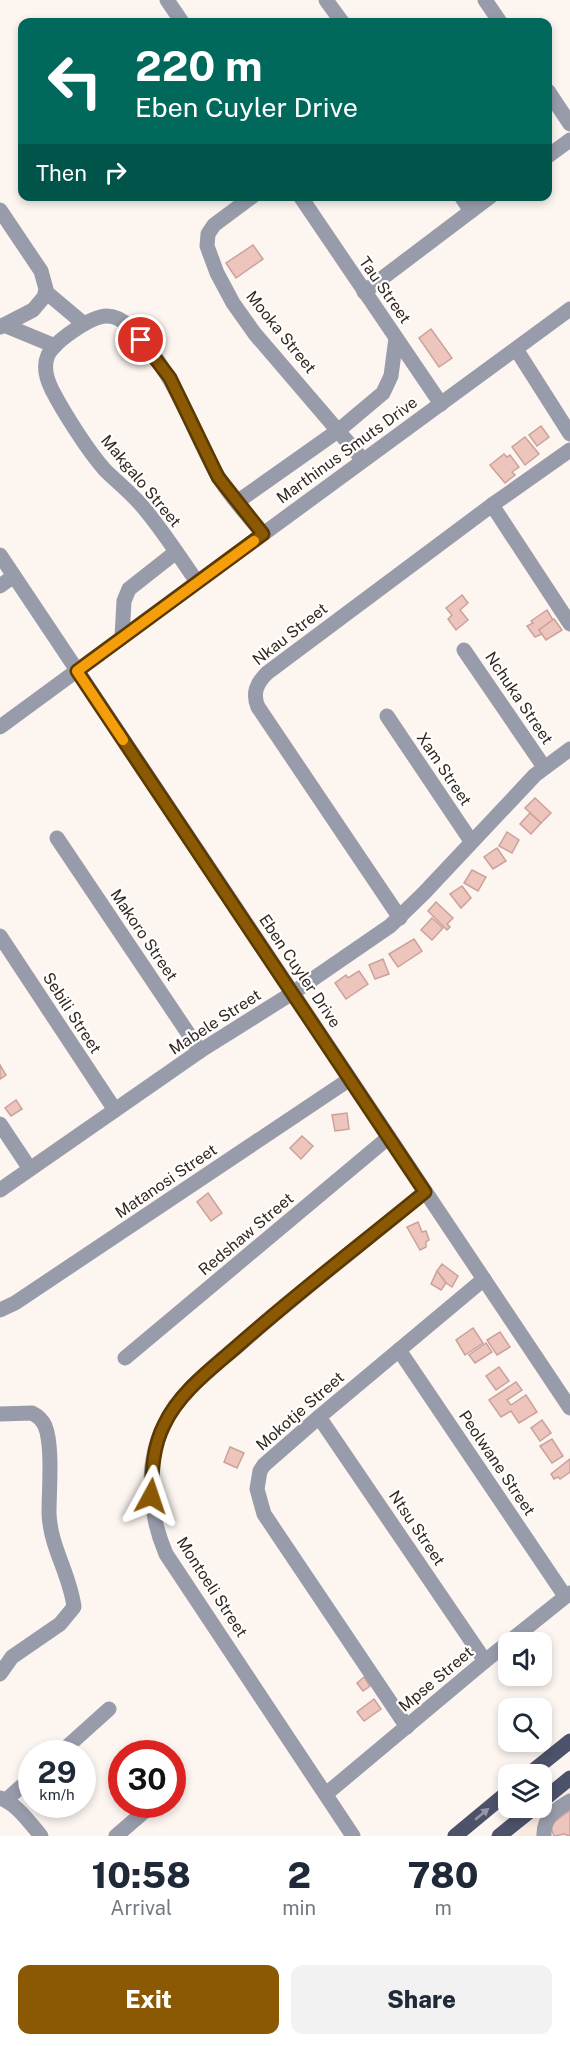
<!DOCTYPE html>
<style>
body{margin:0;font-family:"Public Sans",sans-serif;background:#f2f2f3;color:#1f2937;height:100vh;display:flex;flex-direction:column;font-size:22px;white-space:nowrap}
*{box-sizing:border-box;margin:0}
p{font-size:20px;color:#747a83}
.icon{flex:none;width:33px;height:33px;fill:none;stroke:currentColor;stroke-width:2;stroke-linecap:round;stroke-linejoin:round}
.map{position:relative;height:1836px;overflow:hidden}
.details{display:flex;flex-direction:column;background:#fff;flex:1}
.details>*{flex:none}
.top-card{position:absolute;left:18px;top:18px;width:534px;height:183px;border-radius:12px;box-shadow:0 3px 9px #0003;background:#00695c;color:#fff;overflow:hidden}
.controls{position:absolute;left:498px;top:1632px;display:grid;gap:12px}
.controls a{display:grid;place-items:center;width:54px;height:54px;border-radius:12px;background:#fff;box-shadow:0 3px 9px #0003;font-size:30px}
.speed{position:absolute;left:18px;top:1740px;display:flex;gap:12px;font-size:30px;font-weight:700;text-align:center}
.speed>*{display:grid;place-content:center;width:78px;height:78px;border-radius:50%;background:#fff;box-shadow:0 3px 9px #0003;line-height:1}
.speed small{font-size:15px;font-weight:400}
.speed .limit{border:9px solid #d22;background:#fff;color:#111}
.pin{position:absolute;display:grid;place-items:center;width:51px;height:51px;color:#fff;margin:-26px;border:3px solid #fff;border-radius:50%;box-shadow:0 2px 6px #0007}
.me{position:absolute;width:66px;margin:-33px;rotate:5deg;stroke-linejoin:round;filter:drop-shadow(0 0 4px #0008)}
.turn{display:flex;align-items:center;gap:21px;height:126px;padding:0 18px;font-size:27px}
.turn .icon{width:78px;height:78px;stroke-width:2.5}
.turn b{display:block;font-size:42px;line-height:51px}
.then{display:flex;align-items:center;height:57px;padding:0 18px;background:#0003;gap:12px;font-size:22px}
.eta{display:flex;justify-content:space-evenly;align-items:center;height:102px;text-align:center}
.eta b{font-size:36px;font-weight:800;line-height:42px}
.primary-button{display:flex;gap:12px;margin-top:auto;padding:12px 18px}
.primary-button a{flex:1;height:69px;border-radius:12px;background:#8b5803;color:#fff;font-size:24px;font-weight:800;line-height:69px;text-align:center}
.primary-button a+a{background:#f2f2f3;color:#1f2937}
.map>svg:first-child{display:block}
.built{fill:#faeade}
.building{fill:#eec5bd;stroke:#caa29b;stroke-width:1.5}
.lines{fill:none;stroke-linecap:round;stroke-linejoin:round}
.minor{stroke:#989caa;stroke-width:15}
.major{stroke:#4c526a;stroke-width:15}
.oneway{fill:#9497a6}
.route-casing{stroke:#5a3902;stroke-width:15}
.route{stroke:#8b5803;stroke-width:10}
.slow{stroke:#f59e0b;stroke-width:10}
.labels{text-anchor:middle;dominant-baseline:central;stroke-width:4.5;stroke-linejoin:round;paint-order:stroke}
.street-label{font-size:16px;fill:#34281f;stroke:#fff}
</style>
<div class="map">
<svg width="570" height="1836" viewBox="0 0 570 1836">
<rect width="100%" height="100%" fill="#fcf5f0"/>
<polygon class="built" points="570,1789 570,1836 513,1836"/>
<g class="building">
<polygon points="253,245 263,259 236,278 226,263"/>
<polygon points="431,329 452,358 439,367 419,338"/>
<polygon points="541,426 549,437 537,446 529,435"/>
<polygon points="525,437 539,454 525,465 512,447"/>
<polygon points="504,454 507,457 510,455 519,467 512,472 515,475 505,483 490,465"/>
<polygon points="462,595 468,603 460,610 468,620 456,630 448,619 452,615 446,608"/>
<polygon points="547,610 553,620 539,630 542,634 535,637 527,626 533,623 531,621"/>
<polygon points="554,619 562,630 546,640 539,630"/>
<polygon points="535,798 551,813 541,823 525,808"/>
<polygon points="530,813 541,823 531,834 520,824"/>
<polygon points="507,832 519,840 512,853 499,846"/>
<polygon points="497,848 506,861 493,869 484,857"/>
<polygon points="472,870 486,877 478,891 464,883"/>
<polygon points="462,886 471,898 461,908 450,894"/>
<polygon points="436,902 453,918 447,924 450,927 447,930 428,911"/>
<polygon points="432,918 443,928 432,940 421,930"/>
<polygon points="414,939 422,951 398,967 389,954"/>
<polygon points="383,959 389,974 375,979 369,965"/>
<polygon points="359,971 368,984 346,999 335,983 346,975 348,978"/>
<polygon points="0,1065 6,1075 0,1079"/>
<polygon points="16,1100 22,1109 11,1116 5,1108"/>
<polygon points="347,1113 349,1129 335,1131 332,1115"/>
<polygon points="302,1136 313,1146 301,1159 290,1148"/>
<polygon points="208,1193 222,1213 211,1221 197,1202"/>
<polygon points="418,1222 422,1232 426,1231 429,1240 426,1242 426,1247 420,1250 407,1227"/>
<polygon points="442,1264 458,1276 452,1287 446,1283 437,1271"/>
<polygon points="437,1271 446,1283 441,1290 431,1284"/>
<polygon points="473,1328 483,1343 465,1355 456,1340"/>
<polygon points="500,1332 510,1347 497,1355 487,1340"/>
<polygon points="486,1343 492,1352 475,1363 469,1355"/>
<polygon points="499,1367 509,1381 496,1390 486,1376"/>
<polygon points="516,1382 522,1390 507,1400 511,1405 526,1395 537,1412 519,1423 511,1411 501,1417 489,1400"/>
<polygon points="542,1420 551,1433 540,1441 531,1428"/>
<polygon points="552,1439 563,1456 552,1463 540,1446"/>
<polygon points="230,1447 244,1453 237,1468 224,1462"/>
<polygon points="570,1459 570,1472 560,1479 558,1477 554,1479 551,1474"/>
<polygon points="364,1677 370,1686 363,1691 357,1683"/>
<polygon points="374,1699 381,1709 364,1721 357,1712"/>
<polygon points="570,1810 570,1836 564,1834 554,1836 550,1825"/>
</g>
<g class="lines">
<g class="minor">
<polyline points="167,0 182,22"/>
<polyline points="326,0 342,22"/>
<polyline points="485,0 500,22"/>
<polyline points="548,91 570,124"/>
<polyline points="548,156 570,140"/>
<polyline points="253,196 214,225 208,234 207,246 217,273 233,303 255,334 363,460"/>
<polyline points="300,196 441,404"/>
<polyline points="461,196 471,211"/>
<polyline points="0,210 41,271 46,289 44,297 33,310 0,327"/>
<polyline points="46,292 84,324"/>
<polyline points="364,292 491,196"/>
<polyline points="4,325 55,346"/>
<polyline points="516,349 570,434"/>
<polyline points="237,502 339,430 383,393 391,376 396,338"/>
<polyline points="492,505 570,624"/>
<polyline points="0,555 570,1408"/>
<path d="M197,582C181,559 165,534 147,512C135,496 119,484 105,470C88,451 64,413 52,390C47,380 43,366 48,355C55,341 91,316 107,316C116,316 125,322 131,328C171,368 187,416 212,465C224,490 245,512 263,534"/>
<polyline points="0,586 14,576"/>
<polyline points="122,637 124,601 129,589 176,552"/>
<polyline points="464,650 544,767"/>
<polyline points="387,716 471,841"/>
<polyline points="0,727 570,309"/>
<polyline points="57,838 200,1051"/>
<path d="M400,918L258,707C252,693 257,683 267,673L492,505L570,450"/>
<polyline points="0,936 115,1110"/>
<polyline points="0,1124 30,1169"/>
<polyline points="0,1190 200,1051 294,992 390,926 424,893 535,775 570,749"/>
<polyline points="0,1310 15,1303 350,1079"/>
<polyline points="399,1350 565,1596"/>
<polyline points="125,1358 389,1137"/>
<path d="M0,1414L32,1413C38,1416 42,1419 45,1426C53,1445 49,1490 49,1513C50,1547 70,1574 74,1607L60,1624L12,1657L0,1674"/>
<polyline points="319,1417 485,1661"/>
<polyline points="407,1727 264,1514 257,1489 260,1471 264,1465 319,1417 484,1279"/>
<polyline points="59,1754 109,1709"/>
<polyline points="172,1788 178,1784"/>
<polyline points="326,1794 485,1661 570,1593"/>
<path d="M0,1798C16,1803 30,1823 41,1836"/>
<polyline points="6,1800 32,1777"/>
<polyline points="116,1836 153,1804"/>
<path d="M353,1836L166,1554C149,1514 144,1466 164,1425C179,1392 211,1369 238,1346C299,1292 363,1243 425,1192"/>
<path d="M544,1836C543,1818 556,1809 570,1801"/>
</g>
<g class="major">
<polyline points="529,1774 570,1741"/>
<polyline points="542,1801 570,1778"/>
<polyline points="455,1836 508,1792"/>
<polyline points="499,1836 534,1808"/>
</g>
</g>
<defs><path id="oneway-solid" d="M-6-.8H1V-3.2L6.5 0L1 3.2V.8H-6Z" transform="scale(1.5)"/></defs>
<use class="oneway" href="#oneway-solid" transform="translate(482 1814) rotate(-40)"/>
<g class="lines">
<g class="route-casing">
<path id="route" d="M141,340L170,378L218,477L263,534L77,671L425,1192C364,1242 301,1290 242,1342C214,1367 180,1391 164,1425C153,1446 152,1472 151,1496"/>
</g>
<use href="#route" class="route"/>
<polyline class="slow" points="123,740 77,671 254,541"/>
</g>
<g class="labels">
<g class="street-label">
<text transform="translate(385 290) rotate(55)">Tau Street</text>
<text transform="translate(281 332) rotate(51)">Mooka Street</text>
<text transform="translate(347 450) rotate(-36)">Marthinus Smuts Drive</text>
<text transform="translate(141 481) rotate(50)">Makgalo Street</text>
<text transform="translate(290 634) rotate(-38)">Nkau Street</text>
<text transform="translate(519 698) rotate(56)">Nchuka Street</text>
<text transform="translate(444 769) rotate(56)">Xam Street</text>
<text transform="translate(144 935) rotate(56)">Makoro Street</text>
<text transform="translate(300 971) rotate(56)">Eben Cuyler Drive</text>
<text transform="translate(72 1013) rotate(57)">Sebili Street</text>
<text transform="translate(215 1022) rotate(-33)">Mabele Street</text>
<text transform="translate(166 1181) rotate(-34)">Matanosi Street</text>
<text transform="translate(246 1234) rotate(-40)">Redshaw Street</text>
<text transform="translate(300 1411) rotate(-41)">Mokotje Street</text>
<text transform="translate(497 1463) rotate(56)">Peolwane Street</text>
<text transform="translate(417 1528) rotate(56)">Ntsu Street</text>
<text transform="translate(212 1587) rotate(57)">Montoeli Street</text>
<text transform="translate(436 1679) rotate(-40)">Mpse Street</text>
</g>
</g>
</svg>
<div class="controls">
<a><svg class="icon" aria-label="sound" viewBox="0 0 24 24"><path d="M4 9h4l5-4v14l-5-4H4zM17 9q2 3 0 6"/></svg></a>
<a><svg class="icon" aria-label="search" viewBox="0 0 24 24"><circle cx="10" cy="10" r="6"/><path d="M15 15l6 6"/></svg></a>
<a><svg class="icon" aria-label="layers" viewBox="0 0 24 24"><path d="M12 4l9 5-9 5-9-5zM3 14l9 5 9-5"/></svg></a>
</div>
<div class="speed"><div>29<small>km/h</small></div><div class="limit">30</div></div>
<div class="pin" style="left:141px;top:340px;background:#d93025"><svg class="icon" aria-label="arrive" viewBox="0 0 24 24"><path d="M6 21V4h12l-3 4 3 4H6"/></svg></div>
<svg class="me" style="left:151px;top:1496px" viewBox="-20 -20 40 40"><path d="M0-17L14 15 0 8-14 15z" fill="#8b5803" stroke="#fff" stroke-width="4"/></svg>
<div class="top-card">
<div class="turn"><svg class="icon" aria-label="left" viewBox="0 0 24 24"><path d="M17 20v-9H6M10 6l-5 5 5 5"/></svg><div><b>220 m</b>Eben Cuyler Drive</div></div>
<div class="then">Then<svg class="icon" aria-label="right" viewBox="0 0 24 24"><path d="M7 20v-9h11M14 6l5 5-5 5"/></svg></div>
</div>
</div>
<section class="details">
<div class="eta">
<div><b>10:58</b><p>Arrival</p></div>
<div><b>2</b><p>min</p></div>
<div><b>780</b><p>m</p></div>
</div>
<div class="primary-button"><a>Exit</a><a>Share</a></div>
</section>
